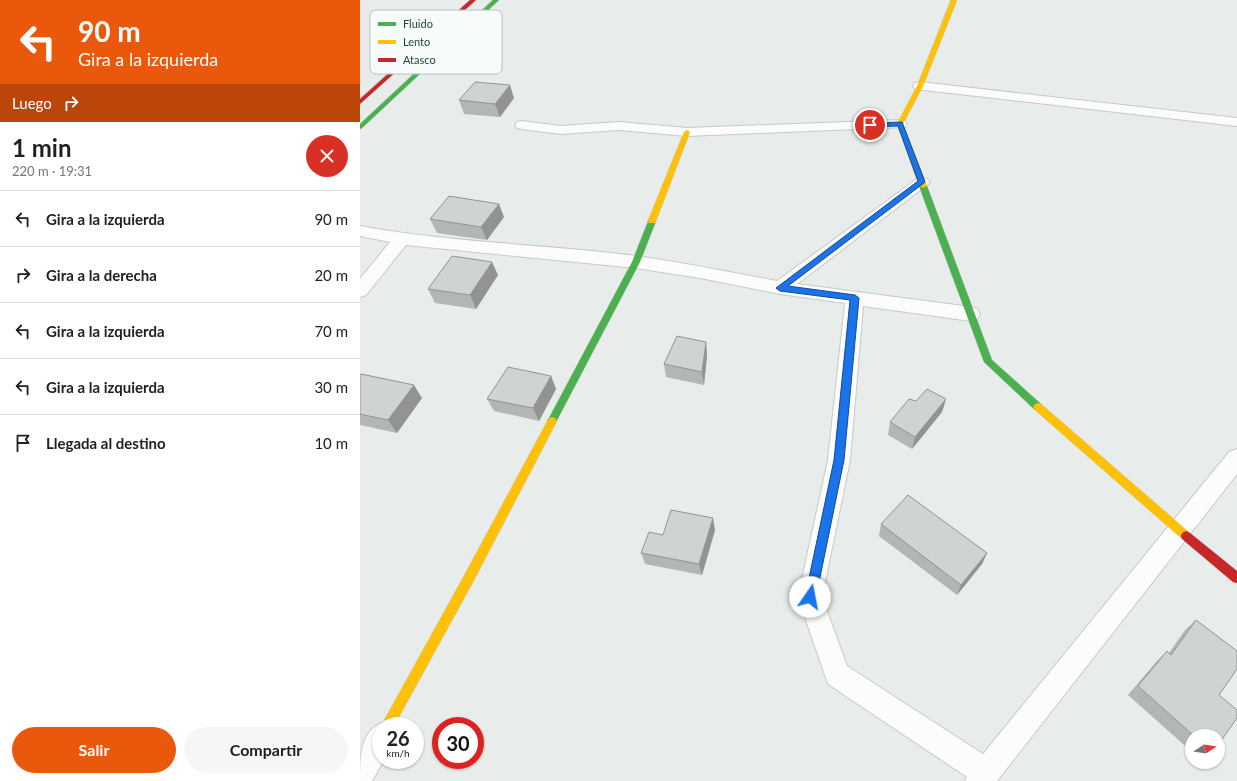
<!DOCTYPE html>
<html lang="es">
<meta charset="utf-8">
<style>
body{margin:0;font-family:Lato,sans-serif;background:#f6f6f6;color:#202124;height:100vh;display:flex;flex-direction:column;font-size:15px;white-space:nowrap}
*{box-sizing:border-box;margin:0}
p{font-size:13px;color:#757577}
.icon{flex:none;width:22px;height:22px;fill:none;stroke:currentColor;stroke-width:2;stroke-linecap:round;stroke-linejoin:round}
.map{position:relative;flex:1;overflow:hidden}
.panel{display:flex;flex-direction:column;background:#fff;width:360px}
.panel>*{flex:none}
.top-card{background:#ea580c;color:#fff;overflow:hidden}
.needle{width:26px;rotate:78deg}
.controls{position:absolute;left:825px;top:729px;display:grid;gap:8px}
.controls a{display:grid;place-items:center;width:40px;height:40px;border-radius:50%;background:#fff;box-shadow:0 1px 3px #0004;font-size:20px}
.speed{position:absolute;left:12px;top:717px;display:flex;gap:8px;font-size:20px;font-weight:700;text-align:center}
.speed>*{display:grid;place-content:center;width:52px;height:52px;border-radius:50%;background:#fff;box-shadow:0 1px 3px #0004;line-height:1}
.speed small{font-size:10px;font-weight:400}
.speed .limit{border:6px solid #d22;background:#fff;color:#111}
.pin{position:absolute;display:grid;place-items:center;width:34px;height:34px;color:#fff;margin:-17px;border:2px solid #fff;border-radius:50%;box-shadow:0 1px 4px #0007}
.me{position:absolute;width:44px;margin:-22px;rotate:12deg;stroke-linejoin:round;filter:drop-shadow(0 0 3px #0008)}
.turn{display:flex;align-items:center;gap:14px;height:84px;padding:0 12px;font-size:18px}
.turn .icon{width:52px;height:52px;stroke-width:2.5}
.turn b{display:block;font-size:28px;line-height:34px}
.then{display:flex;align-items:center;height:38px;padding:0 12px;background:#0003;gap:8px;font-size:15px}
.round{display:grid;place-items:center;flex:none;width:42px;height:42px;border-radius:21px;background:#f6f6f6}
.overview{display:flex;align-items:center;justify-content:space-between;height:68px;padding:0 12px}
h1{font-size:24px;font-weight:700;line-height:30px}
.cta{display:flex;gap:8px;margin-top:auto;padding:8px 12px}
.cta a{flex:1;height:46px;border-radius:24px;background:#ea580c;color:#fff;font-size:16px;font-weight:700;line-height:46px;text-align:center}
.cta a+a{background:#f6f6f6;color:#202124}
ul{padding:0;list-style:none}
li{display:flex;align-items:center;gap:12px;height:56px;padding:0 12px;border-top:1px solid #e0e0e0}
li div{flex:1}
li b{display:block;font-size:15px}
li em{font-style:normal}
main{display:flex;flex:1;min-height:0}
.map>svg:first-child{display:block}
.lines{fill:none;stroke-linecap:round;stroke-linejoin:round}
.street-casing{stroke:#c5cac8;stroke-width:2}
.fast-casing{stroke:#c3cbc8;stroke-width:1}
.slow-casing{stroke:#c3cbc8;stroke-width:1}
.jam-casing{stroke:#c3cbc8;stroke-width:1}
.street{fill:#fcfcfc;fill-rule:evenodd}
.fast{fill:#4caf50;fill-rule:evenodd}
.slow{fill:#ffc107;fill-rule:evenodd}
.jam{fill:#c62828;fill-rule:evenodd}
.wall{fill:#b2b6b5}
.shaded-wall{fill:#919493}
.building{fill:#cfd4d2;stroke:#919493}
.route{fill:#1a73e8;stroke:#114b97}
.key{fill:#f7fbf9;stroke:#b8c4c0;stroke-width:1}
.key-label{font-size:11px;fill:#24423a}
</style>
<main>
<section class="panel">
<div class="top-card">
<div class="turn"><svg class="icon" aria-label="left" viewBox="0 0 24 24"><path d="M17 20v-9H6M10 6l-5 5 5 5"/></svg><div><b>90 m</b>Gira a la izquierda</div></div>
<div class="then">Luego<svg class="icon" aria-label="right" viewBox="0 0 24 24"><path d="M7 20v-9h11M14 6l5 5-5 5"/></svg></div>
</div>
<div class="overview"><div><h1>1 min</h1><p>220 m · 19:31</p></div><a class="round" style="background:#d93025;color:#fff"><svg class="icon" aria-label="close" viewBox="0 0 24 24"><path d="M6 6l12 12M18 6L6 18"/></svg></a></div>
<ul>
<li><svg class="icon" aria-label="left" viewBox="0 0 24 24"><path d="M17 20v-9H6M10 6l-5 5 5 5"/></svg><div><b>Gira a la izquierda</b></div><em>90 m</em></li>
<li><svg class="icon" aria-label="right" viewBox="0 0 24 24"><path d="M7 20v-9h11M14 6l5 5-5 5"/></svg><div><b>Gira a la derecha</b></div><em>20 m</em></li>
<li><svg class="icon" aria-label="left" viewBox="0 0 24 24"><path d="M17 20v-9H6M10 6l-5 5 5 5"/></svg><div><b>Gira a la izquierda</b></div><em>70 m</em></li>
<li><svg class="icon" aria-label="left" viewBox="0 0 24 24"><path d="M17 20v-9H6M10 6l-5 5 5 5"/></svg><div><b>Gira a la izquierda</b></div><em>30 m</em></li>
<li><svg class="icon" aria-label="arrive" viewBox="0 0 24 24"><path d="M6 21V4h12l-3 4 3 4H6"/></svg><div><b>Llegada al destino</b></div><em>10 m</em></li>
</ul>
<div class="cta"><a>Salir</a><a>Compartir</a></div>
</section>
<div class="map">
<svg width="877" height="781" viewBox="0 0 877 781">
<rect width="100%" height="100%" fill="#e8edeb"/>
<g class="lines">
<g class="street-casing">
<g id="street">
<polygon points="560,82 877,118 877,126 555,89 553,86 555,83"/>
<polygon points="540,120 545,121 547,124 545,127 327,136 259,130 201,134 162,129 157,128 155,125 157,122 162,121 201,126 259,122 327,128"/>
<path d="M562,177L567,179L570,182L567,185L437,284L611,307L617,309L620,314L617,319L611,321L503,306L490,460L462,597L487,666L623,754L869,452L877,449V474L637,781H605L607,777L468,684L438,597L468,460L485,303L420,294L340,278L276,268L46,245L6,295L0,297V279L30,242L0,236V226C91,243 185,244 277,256C324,263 370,272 417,281L557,179Z"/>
<path d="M21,723L28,726H21V760H24L12,781H0C0,758 0,733 21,723Z"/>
</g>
</g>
<g class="fast-casing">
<g id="fast">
<polygon points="133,0 139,0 2,128 0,129 0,124"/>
<polygon points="563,184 567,186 632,360 681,404 683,407 681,410 675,410 624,362 559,186"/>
<polygon points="289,219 295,219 296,221 280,262 195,424 189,424 187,421 189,418 272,262"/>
</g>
</g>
<g class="slow-casing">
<g id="slow">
<polygon points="591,0 597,0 563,86 543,124 567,186 563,188 559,186 537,124 557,86"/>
<polygon points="327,130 330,132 296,221 295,223 289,223 288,221 324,132"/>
<polygon points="678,403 681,404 830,533 831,536 830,539 826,541 822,539 675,410 673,407 675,404"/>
<polygon points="192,417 195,418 197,421 113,582 34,726 21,726 105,574 189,418"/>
</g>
</g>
<g class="jam-casing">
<g id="jam">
<polygon points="110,0 116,0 0,104 0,99"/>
<polygon points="826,531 830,533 877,571 877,583 873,582 822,539 821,536 822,533"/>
</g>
</g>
<use href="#street" class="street"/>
<use href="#fast" class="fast"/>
<use href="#slow" class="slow"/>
<use href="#jam" class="jam"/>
</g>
<g class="wall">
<polygon points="154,98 140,117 104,114 99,100"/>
<polygon points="144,217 127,240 77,233 70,219"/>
<polygon points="138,275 116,309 75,303 68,289"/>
<polygon points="346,342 347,356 344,385 306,377 304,364"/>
<polygon points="0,375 62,398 37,433 0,425"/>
<polygon points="191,376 196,389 179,421 134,411 127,399"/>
<polygon points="586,399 582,412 552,449 528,435 530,422 556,401"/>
<polygon points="521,524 627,553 622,564 597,595 519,536"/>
<polygon points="355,530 342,575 285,564 281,553 303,535"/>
<polygon points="836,620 859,695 858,736 832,736 832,752 768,695 797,661 807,651 809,653 825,630"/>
</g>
<g class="shaded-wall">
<polygon points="150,85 154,98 140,117 135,104"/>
<polygon points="139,204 144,217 127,240 121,227"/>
<polygon points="132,262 138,275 116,309 110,295"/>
<polygon points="346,342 347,356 344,385 342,372"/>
<polygon points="191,376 196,389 179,421 173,408"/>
<polygon points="54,385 62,398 37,433 28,420"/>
<polygon points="586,399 582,412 552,449 555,437"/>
<polygon points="353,518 355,530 342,575 339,564"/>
<polygon points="627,553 622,564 597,595 601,585"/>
</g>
<g class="building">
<polygon points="115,82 150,85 135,104 99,100"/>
<polygon points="89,196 139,204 121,227 70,219"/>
<polygon points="92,256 132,262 110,295 68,289"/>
<polygon points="317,336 346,342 342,372 304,364"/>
<polygon points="148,367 191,376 173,408 127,399"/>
<polygon points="1,374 54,385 28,420 0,414 0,375"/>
<polygon points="567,389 586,399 555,437 530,422 549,399 556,401"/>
<polygon points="548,495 627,553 601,585 521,524"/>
<polygon points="311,510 353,518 339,564 281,553 289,532 303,535"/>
<polygon points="836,620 877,651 877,669 859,695 877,710 877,718 858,745 858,736 834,736 778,686 807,651 811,655"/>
</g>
<polygon class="route" points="542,122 565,182 564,183 428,286 495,295 499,298 484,460 456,597 454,601 450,602 446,601 445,597 474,460 490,300 420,291 416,288 558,181 538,126 510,127 506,125 510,123"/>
<rect x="10" y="10" width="132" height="64" rx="6" class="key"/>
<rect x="18" y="22" width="18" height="4" fill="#4caf50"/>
<rect x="18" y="40" width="18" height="4" fill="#ffc107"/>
<rect x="18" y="58" width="18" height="4" fill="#c62828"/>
<g class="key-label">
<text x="43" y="28">Fluido</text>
<text x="43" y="46">Lento</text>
<text x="43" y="64">Atasco</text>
</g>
</svg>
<div class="controls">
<a><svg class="needle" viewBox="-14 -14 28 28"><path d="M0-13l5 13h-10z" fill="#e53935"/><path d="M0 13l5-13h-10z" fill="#757577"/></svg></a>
</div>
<div class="speed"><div>26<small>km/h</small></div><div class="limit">30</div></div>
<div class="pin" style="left:510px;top:125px;background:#d93025"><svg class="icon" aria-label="arrive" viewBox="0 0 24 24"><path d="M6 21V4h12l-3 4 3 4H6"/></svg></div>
<svg class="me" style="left:450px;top:597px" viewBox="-20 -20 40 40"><circle r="19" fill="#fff"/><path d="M0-13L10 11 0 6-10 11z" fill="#1a73e8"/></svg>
</div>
</main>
